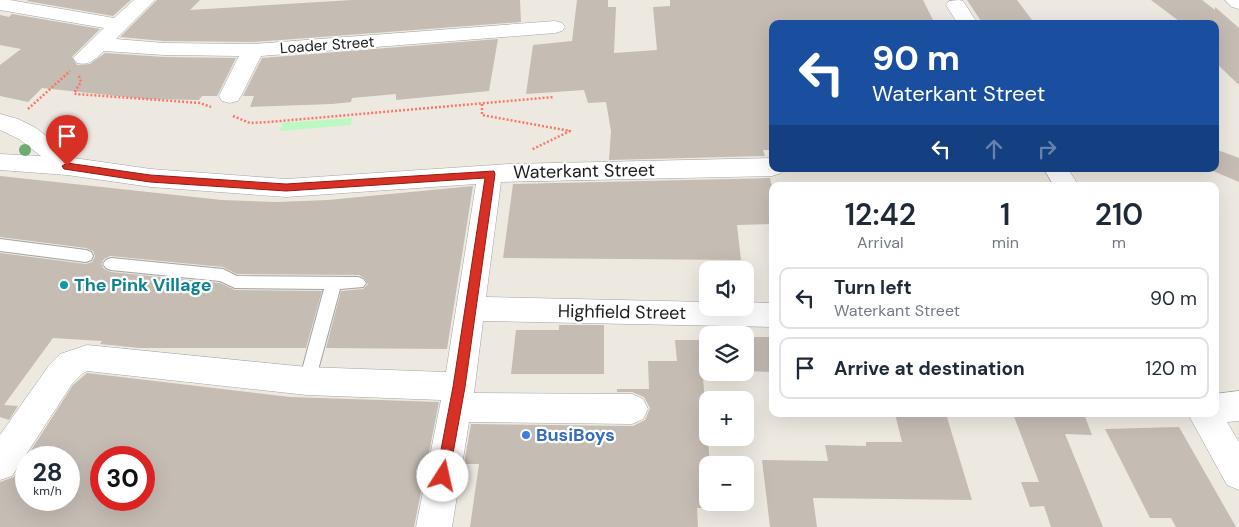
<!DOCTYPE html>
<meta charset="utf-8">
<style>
body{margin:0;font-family:"DM Sans",sans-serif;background:#f2f2f3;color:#1f2937;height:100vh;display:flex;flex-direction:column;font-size:19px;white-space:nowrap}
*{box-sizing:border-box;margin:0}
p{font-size:16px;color:#747a83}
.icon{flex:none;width:28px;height:28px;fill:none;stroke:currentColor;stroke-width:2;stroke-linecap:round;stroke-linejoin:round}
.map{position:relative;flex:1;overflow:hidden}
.sheet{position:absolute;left:769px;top:182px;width:450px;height:235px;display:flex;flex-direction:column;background:#fff;border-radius:10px;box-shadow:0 5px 20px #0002}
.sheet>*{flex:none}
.top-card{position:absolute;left:769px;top:20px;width:450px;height:152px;border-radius:10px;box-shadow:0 5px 20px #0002;background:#1a4fa0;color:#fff;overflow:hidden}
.controls{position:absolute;left:699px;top:261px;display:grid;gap:10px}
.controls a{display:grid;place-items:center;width:55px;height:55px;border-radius:10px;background:#fff;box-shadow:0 5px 20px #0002;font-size:25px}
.speed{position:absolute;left:15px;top:446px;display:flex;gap:10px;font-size:25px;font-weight:700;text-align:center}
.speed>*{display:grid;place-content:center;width:65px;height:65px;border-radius:50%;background:#fff;box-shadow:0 5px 20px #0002;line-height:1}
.speed small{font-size:12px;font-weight:400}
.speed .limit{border:8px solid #d22;background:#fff;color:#111}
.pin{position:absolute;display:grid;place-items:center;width:42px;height:42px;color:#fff;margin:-51px -21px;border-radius:50% 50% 50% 0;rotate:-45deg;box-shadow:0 0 5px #0007}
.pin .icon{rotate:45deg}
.me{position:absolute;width:55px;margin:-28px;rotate:10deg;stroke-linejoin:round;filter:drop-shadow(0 0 4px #0008)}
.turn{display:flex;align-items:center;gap:18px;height:105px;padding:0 20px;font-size:22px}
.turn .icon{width:65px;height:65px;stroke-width:2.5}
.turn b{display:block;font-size:35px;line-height:42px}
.lanes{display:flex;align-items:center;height:48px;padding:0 20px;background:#0003;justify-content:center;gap:25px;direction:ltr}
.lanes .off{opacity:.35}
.eta{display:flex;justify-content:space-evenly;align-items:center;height:85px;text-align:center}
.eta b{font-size:30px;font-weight:600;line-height:35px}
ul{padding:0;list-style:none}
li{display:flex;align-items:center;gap:15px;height:62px;margin:0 10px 8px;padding:0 10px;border:2px solid #e0e1e3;border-radius:10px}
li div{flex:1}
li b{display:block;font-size:19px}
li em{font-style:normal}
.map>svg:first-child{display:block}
.park{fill:#bcf9c2}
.building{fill:#c5bcb4;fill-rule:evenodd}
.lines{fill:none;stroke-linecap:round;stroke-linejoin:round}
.service-casing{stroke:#a3a3a3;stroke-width:2}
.minor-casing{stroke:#a3a3a3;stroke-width:1}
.path{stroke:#fa7665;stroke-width:2.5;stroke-dasharray:2 2;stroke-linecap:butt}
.service{fill:#fff;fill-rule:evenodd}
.minor{fill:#fff;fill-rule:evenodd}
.tree{fill:#70ab71}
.route{fill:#d93025;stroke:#8d1f18}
.culture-dot{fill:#0f9aa8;stroke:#fff;stroke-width:2}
.shop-dot{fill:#3f7fe0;stroke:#fff;stroke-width:2}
.labels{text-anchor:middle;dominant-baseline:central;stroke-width:4.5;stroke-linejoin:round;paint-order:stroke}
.far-street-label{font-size:15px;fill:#1c1c1c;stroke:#fff}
.street-label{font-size:18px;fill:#1c1c1c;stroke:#fff}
.culture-label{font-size:18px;font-weight:bold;fill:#0d838f;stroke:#fff;text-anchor:start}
.shop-label{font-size:18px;font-weight:bold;fill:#366cbe;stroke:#fff;text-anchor:start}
</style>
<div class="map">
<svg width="1239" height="527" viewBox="0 0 1239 527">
<rect width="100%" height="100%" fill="#ede9e1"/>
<polygon class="park" points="352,118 351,125 280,131 282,123"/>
<g class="building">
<polygon points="28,0 131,0 113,16 27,1"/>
<polygon points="157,0 200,0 190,10 352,0 520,0 521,22 253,42 164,41 120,37"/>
<polygon points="577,0 608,0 608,7 616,7 614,53 657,50 653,7 670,6 670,0 923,0 935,24 772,24 772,150 763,150 765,156 609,160 611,131 606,102 588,103 584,90 526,94 533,45 572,41"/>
<polygon points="967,0 1017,0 1035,24 983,24"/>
<polygon points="1151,0 1202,0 1215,10 1215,7 1239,28 1239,85 1215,62 1215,24 1183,24"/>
<polygon points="12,14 100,29 72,57 77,65 90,64 105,53 164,57 236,58 217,96 202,96 199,100 146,99 42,88 28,102 0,96 0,65 21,49 0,45 0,15 9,17"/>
<polygon points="498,39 489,91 396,100 396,94 352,98 351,102 332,104 250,107 254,96 243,96 262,58"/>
<polygon points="1215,149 1239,158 1239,182 1213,171 1215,169"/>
<polygon points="0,176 222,200 276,202 328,200 473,186 447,349 326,348 341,291 363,289 368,284 364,278 359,275 237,274 223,267 110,256 104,259 101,264 104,269 111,272 220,283 235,290 322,291 306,348 139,348 100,344 102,341 53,338 4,405 18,406 9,420 0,417 0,253 86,264 92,262 95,257 93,251 86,248 0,237"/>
<polygon points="770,178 772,187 772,224 737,225 741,260 503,258 513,184"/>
<polygon points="559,325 604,325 604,374 511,374 516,330 559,330"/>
<polygon points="745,337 772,337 772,372 745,371"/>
<polygon points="675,340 700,340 710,465 708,465 708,502 713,502 713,508 697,508 698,527 470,527 479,464 464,464 471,424 633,426 645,420 650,408 644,397 632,392 617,392 617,389 649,389 648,361 677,361"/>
<path d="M87,373L290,397L439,402L414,527H0V482L14,477L23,462H26V500H69V458H26L73,385ZM101,458H144V500H101Z"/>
<polygon points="895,414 946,414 972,500 813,498 817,527 770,527 762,460 828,461 825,445 866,446 866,442 902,442"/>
<polygon points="1013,414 1084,414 1092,435 1065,434 1103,527 1051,527 1044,506 1030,507 1021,482 1039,482"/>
<polygon points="1179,427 1187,441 1236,527 1176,527 1171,518 1150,518 1105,429"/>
</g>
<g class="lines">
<g class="service-casing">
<g id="service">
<polygon points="0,239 86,250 91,252 93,256 91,260 86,262 0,251"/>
<polygon points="111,258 223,269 237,276 358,277 363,279 366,283 363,287 340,289 315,381 313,386 307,389 301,386 299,381 324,289 235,288 220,281 111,270 106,268 103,264 106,260"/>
</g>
</g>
<g class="minor-casing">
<g id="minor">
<path d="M0,0H10L114,18L134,0H155L116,39L164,43L253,44L555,21L562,23L565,27L562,31L555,33L261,56L241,96L238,101L230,103L222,101L219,96L239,56L164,55L104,51C95,59 90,66 77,63L73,58L104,28L0,10Z"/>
<polygon points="959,0 963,1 978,24 958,24 946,5 949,1"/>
<polygon points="1225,0 1239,0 1239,9 1232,7"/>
<polygon points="0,114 18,119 36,128 74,158 151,169 286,179 509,164 772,158 772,169 783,169 781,173 772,176 501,182 486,297 708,302 708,308 745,308 745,302 772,303 772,327 483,321 474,393 632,394 643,399 648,409 643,419 632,424 469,422 452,527 416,527 441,400 307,395 87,371 82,374 72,384 12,476 0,480 0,435 50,364 60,354 87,345 307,367 446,372 476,184 286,197 151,187 67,175 0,170 0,154 41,156 19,139 0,130"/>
<polygon points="1044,169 1068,169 1079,186 1054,186"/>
<polygon points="1239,391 1239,421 1227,422 1239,442 1239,490 1227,485 1188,414 1215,414 1215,394"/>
</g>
</g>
<g class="path">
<polyline points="79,76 81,82 74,93 76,94 200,103 211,107"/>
<polyline points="482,104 482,115 570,131 531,150"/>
<polyline points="28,109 70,71"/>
<polyline points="233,116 250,123 269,122 554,97"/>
</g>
<use href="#service" class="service"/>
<use href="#minor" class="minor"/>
</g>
<circle class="tree" cx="25" cy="150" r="6"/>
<polygon class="route" points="67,163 150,175 286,184 494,171 495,174 465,387 448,481 443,483 438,481 436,476 453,387 485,178 286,191 150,182 64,169 62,166"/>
<circle class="culture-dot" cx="64" cy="285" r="5"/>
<circle class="shop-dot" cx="526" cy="435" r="5"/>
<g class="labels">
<g class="far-street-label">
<text transform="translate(327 45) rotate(-4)">Loader Street</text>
</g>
<g class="street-label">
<text transform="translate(584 171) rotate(-1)">Waterkant Street</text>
<text transform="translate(622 312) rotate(1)">Highfield Street</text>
</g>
<g class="culture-label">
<text x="74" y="285">The Pink Village</text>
</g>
<g class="shop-label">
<text x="536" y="435">BusiBoys</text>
</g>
</g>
</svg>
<div class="controls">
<a><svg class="icon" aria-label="sound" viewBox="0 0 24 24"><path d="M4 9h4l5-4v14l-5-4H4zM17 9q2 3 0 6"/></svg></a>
<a><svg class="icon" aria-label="layers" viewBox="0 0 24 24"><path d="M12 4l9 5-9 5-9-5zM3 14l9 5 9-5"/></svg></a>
<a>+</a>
<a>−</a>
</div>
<div class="speed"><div>28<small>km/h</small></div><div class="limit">30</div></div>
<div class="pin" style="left:67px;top:166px;background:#d93025"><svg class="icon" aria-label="arrive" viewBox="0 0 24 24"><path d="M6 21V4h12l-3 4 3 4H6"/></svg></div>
<svg class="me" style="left:443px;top:476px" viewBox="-20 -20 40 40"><circle r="19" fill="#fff"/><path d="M0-13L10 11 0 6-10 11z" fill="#d93025"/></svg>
<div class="top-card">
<div class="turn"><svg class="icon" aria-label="left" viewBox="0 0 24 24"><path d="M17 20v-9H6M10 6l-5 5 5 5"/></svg><div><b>90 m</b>Waterkant Street</div></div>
<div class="lanes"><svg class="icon" aria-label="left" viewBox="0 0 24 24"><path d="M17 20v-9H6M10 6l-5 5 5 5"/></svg><svg class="icon off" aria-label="ahead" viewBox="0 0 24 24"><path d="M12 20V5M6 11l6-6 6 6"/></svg><svg class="icon off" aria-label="right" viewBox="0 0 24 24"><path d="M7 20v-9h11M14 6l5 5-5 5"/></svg></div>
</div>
<section class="sheet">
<div class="eta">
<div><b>12:42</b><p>Arrival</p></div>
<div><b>1</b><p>min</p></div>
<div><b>210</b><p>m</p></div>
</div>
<ul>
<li><svg class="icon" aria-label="left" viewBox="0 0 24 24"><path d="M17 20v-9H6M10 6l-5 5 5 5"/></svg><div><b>Turn left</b><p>Waterkant Street</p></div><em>90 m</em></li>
<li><svg class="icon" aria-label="arrive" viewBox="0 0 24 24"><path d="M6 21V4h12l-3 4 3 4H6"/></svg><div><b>Arrive at destination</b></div><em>120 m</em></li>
</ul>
</section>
</div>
